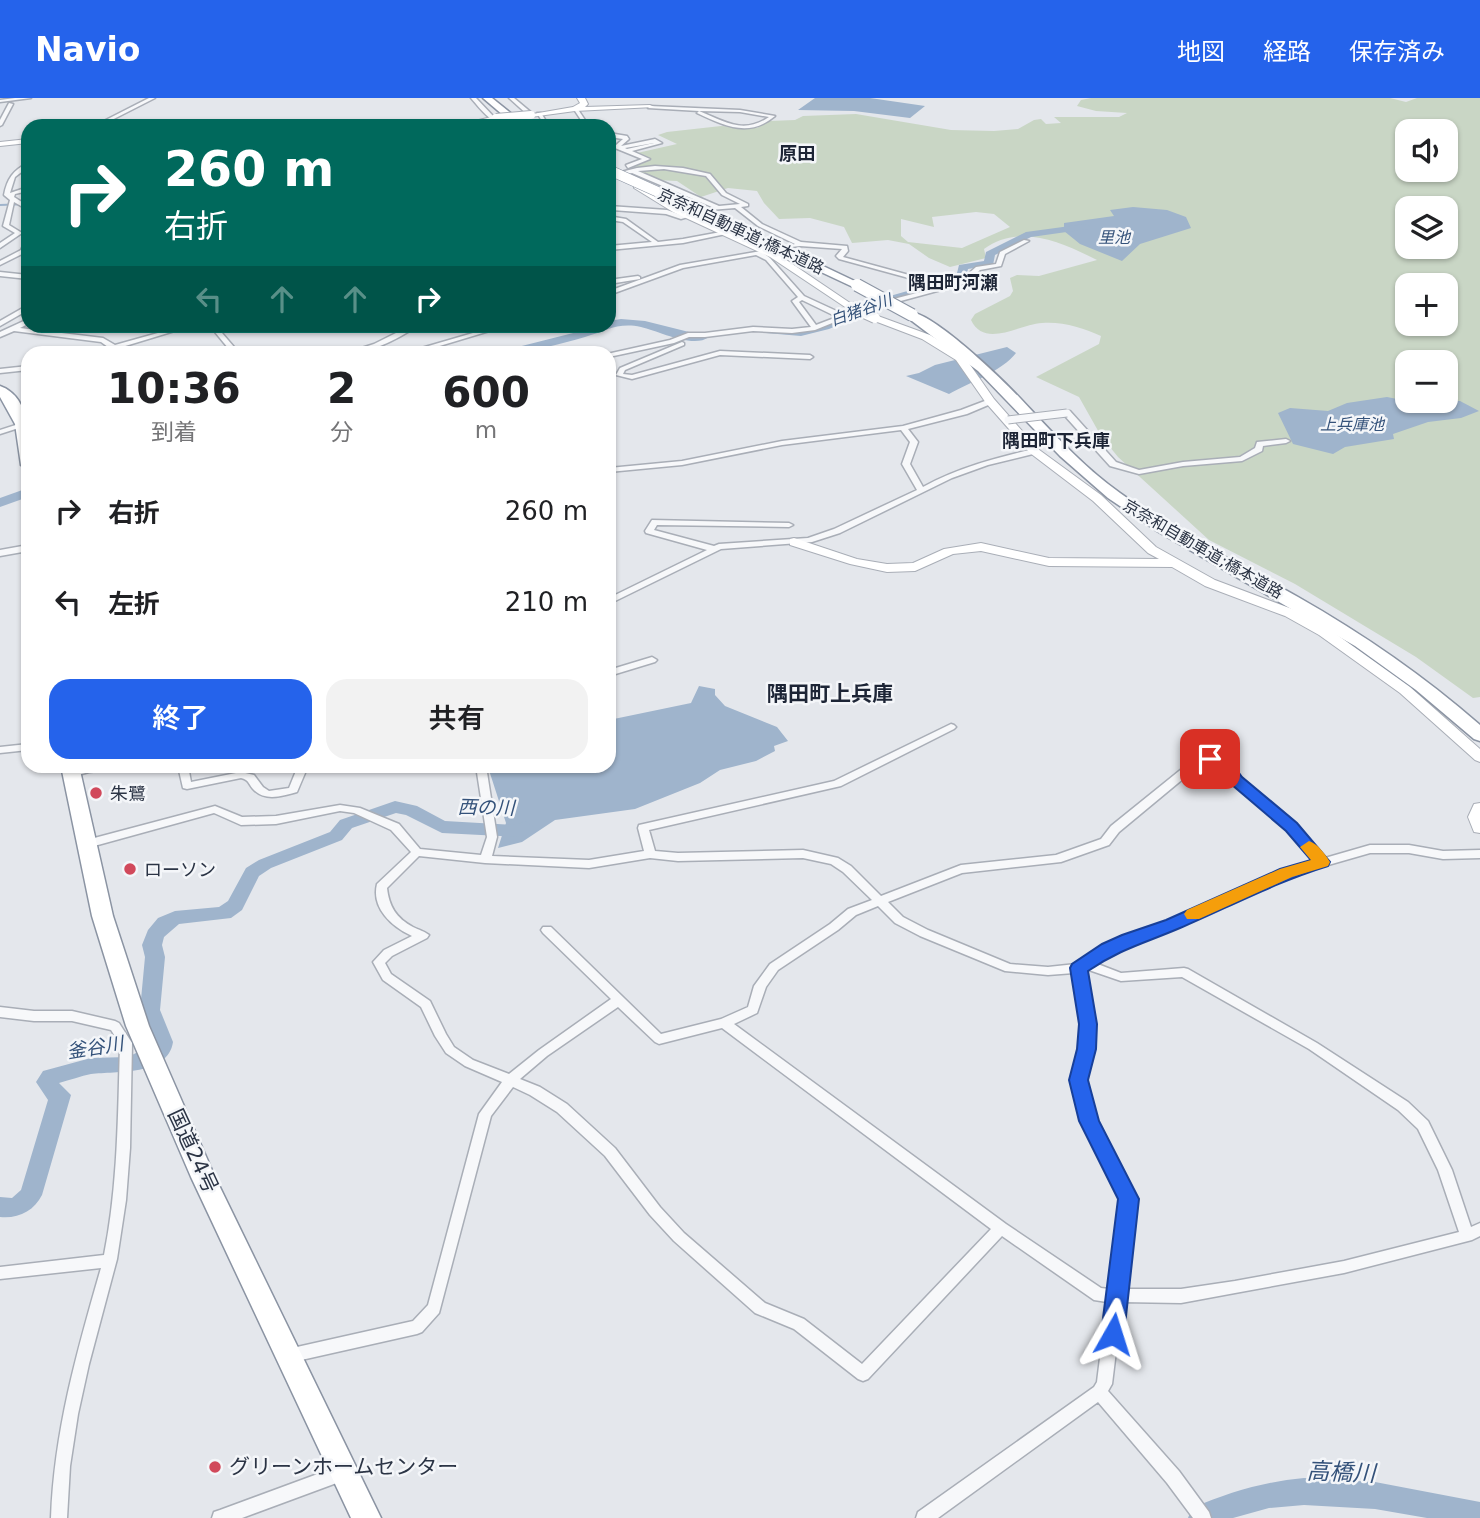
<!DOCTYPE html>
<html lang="ja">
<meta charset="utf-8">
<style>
body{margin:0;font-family:"DejaVu Sans","Noto Sans JP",sans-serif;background:#f2f2f2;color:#202124;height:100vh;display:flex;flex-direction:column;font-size:26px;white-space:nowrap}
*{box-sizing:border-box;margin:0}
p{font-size:23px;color:#757577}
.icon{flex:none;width:38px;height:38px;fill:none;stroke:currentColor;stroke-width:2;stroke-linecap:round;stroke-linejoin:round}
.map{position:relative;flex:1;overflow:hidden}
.sheet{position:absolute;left:21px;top:248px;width:595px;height:427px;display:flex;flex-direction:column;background:#fff;border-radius:21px;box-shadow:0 2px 5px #0004}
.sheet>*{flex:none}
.hud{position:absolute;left:21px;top:21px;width:595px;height:214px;border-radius:21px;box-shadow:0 2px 5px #0004;background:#00695c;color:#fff;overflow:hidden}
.fabs{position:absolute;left:1395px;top:21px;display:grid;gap:14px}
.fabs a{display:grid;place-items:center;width:63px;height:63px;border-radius:14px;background:#fff;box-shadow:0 2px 5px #0004;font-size:35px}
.pin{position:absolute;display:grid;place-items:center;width:60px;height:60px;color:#fff;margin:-30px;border-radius:14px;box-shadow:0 4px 10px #0006}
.me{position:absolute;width:77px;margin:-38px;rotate:6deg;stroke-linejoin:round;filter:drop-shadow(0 0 5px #0008)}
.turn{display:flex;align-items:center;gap:24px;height:147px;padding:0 28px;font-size:32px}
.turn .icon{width:91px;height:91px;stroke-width:2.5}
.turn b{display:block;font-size:49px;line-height:60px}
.lanes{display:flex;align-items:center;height:66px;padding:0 28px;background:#0003;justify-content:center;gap:35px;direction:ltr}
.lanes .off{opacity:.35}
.eta{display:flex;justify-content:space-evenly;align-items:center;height:119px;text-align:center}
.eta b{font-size:42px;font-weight:600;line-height:49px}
.action{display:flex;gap:14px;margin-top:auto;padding:14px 28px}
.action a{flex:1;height:80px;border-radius:21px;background:#2563eb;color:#fff;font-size:28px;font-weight:600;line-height:80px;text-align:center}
.action a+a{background:#f2f2f2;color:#202124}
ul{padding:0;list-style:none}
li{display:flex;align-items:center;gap:21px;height:91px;padding:0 28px}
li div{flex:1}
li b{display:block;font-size:26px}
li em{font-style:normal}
header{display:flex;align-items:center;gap:42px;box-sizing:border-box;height:98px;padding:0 35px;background:#2563eb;color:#fff}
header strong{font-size:33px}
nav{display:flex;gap:38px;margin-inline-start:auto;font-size:24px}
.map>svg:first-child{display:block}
.green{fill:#c9d6c5;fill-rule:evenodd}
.water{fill:#9fb4cc}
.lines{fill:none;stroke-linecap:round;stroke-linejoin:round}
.stream{stroke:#9fb4cc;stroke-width:2}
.river{fill:#9fb4cc;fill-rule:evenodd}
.street-casing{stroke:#a9aeb7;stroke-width:3}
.secondary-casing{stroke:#a9aeb7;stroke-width:2}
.highway-casing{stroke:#8b94a3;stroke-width:3}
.street{fill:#f7f8fa;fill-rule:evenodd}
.secondary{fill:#fff;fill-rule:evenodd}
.highway{fill:#fff;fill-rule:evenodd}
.street-bridge-casing{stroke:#a9aeb7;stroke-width:9;stroke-linecap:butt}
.secondary-bridge-far1-casing{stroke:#a9aeb7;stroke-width:10;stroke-linecap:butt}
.secondary-bridge-casing{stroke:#a9aeb7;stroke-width:12;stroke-linecap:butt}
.highway-bridge-far1-casing{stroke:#8b94a3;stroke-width:11;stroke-linecap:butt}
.highway-bridge-casing{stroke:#8b94a3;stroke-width:14;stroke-linecap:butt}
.street-bridge{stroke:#f7f8fa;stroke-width:7}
.secondary-bridge-far1{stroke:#fff;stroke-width:8}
.secondary-bridge{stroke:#fff;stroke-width:10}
.highway-bridge-far1{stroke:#fff;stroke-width:10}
.highway-bridge{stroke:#fff;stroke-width:12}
.route{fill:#2563eb;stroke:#184099;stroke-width:2}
.slow{fill:#f59e0b}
.poi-dot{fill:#d1495b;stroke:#f4f6f9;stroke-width:2.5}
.labels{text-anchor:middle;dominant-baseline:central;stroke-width:5;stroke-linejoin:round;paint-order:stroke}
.far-street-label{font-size:16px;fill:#2b3445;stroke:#f4f6f9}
.far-water-label{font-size:16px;font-style:italic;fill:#34527a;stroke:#f4f6f9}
.far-quarter-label{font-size:18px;font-weight:bold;fill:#1d2536;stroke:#f4f6f9}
.poi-label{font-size:18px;fill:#2b3445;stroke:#f4f6f9;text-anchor:start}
.water-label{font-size:19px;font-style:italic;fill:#34527a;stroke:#f4f6f9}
.quarter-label{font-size:21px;font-weight:bold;fill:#1d2536;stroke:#f4f6f9}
.near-street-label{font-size:21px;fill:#2b3445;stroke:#f4f6f9}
.near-poi-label{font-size:21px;fill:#2b3445;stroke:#f4f6f9;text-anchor:start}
.near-water-label{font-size:23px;font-style:italic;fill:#34527a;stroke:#f4f6f9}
</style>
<header>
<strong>Navio</strong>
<nav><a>地図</a><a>経路</a><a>保存済み</a></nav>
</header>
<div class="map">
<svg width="1480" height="1420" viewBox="0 0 1480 1420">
<rect width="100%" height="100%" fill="#e4e7ec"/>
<path class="green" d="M1091,0H1390L1406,4L1417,0H1480V599L1473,600L1416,559L1295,486L1209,442L1118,359L1101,338L1079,299L1036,279L1099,246L1101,238C1084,230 1061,223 1042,225C1019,226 985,251 971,222L975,216L1010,198L1013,193L1010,180L1017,177L1039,178L1097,162C1061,144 1020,125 984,151L986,160L950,169L929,160L909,146L888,142L852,145L844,129L810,120L779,121L764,105L757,93L728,90L701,99L677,83L655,82L628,71L651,61L637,55L677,46L658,37L667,34L721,28L757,30L769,23L795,22L803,18L856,16L951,32L994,33L1018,31L1034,22L1041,21L1046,26L1061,25L1054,19H1119L1127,15L1096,13L1077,8L1081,2ZM1407,33H1446V72H1407ZM1407,110H1446V149H1407ZM976,114L994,116L1010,129L962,150L908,144L901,138V121L934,129L932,119ZM1407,187H1446V226H1407ZM1407,264H1446V303H1407Z"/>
<g class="water">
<polygon points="815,0 870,0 925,8 910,20 854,13 798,12"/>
<polygon points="1133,109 1167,112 1186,119 1191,130 1140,146 1122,163 1080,146 1064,133 1064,125 1114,118 1110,112"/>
<path d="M1007,249L1016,255C1002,273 971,284 949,296L906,278L919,275L935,267Z"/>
<polygon points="1387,299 1407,303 1460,303 1479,313 1461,320 1428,324 1393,336 1394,341 1345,349 1333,356 1293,346 1278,315 1290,310 1328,313 1347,305"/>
<polygon points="699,588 715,591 715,597 725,608 777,629 788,643 774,648 775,653 756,663 720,672 700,685 635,711 555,722 522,744 498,750 506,725 488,669 609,668 609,622 691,605"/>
</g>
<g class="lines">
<polyline class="stream" points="0,107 28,106"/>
<g class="river">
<polygon points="1085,126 1090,129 1088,131 1031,139 995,157 993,167 968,171 965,183 898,202 829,231 801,238 766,235 760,232 766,229 801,232 821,227 890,198 956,179 959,167 984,163 986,154 1026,134"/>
<path d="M621,221L645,223L709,239C693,251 659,233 641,229C618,224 606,233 585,239C554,248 522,256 490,256L581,233L594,228H609V223Z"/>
<polygon points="28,390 28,399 0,409 0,400"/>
<path d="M395,703L417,708L445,723L516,727L525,723L534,729L526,737L520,739L442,735L406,717L396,715L352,730L342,742L271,770L259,778L242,812L231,820L179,826L164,839L162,847L165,859L160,912L173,944C168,978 116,973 91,976C81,978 70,982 59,985L71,997L42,1097C34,1113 18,1121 0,1119V1099L12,1100L21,1092L48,1002L36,984L43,973L91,960L128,959L152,947L140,912L145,859L142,847L148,832L158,820L175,813L219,809L228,803L246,770L259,762L330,734L340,722Z"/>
<path d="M1304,1380L1375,1384L1480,1404V1420H1427L1375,1411L1304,1407L1269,1410L1233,1420H1188L1192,1410C1230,1394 1263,1384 1304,1380Z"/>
</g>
<g class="street-casing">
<g id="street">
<polygon points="15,0 31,0 0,4 0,2"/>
<polygon points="149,0 155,0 100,28 94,28"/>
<path d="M471,0H476L495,20L511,28C493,28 482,13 471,0Z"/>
<polygon points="509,0 514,0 533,16 533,18 529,18"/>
<polygon points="9,5 13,6 2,27 0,28 0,22"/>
<path d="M650,8L740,12L775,18C749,40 725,28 697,15L699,13L648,10ZM699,13L740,14L769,19C743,37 724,23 699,13Z"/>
<polygon points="573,10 577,10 589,28 585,28"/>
<polygon points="537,15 541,15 546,23 545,28 541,28 542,23"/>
<path d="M609,35L627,38L629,41L621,48L655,41L662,45L632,53L650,61L628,70L626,67L642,61L615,50V48L623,41L609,39ZM654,45L627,51L625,50Z"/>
<path d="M28,65V69L15,79L10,95L28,89V93L15,96L14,99L28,108V112L14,104L9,127L22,135L0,150V145L15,135L3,128L10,102L4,97C7,81 13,72 28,65Z"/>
<path d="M655,68L683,70L710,76L726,95L748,106V108L741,109L762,126L801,144L847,148L848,153L843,159L909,177L938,189L959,184L976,169L996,166L1000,154L1024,142L1029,143L1005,156L1001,168L980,172L963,186L886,207L874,208L815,232L792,235L753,233L705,239H689L674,245L609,259V256H607L670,242L688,235H705L753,229L792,231L811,229L792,203L798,199L766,162L756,157L683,170L609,197V193L680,167L779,150V152L763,155L770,160L804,198L843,216L871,205L886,203L932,191L905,179L839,161L836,158L842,151L800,148L791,149V147L795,146L758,128L735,110L710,112L709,111L712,109L632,75L609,81V77L637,70ZM664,71L706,78L722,97L740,106L719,108L638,73ZM802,202L837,219L816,227L799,204Z"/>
<polygon points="609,108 667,112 681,117 699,113 702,115 681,121 666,116 612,112 614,119 626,121 658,144 683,141 737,131 740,133 683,145 609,152 609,148 652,144 623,124 610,122"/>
<polygon points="24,146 28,146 26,154 0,167 0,163 21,152"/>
<polygon points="0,174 28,177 28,181 0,178"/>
<polygon points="638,178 640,179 640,181 609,186 609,182"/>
<polygon points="28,207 28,212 0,228 0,223"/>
<polygon points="28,221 28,226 20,230 103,240 115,247 183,228 191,228 99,256 87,256 108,249 101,244 14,233 0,239 0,234"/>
<polygon points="210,228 216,228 240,256 233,256"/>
<path d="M410,228H417C397,242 368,256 343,256L374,246Z"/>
<polygon points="497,228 506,228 413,256 401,256"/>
<polygon points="682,244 684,245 684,247 625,272 623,276 632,277 720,253 810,257 813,259 810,261 720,257 632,281 616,277 620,270"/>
<polygon points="28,268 28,272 0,275 0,271"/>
<path d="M990,301L994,303L993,305L967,316L908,331L918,344L910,366L923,389C958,370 995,360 1034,351H1037V355L988,367L952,380L840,435L812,444L721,451L609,506V500L707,452L646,435L645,433L652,422L789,425L793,427L789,429L657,427L654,432L714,448L719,446L808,440L834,431L917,392L902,366L910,344L901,332L782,347L682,367L609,374V370L682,363L782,343L903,328L961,312Z"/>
<polygon points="1064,313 1070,313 1116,364 1139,372 1183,364 1240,359 1255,350 1257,344 1286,341 1290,343 1286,345 1263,348 1262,353 1242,363 1183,368 1139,376 1110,368 1064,317"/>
<polygon points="28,323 28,327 0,336 0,332"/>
<polygon points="28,447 28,453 0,458 0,452"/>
<polygon points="652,559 657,562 655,564 609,578 609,572"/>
<path d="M951,626L954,627L956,629L954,631L841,688L649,732L655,753L678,755L803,752L838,760L851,768L881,798L961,767L1056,757L1101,741L1111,728L1194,661L1210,658L1227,662L1241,680L1296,726L1325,760L1370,747H1409L1443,753L1480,752V760L1443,761L1409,755H1370L1290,778L1176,829L1112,854L1095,865L1121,875L1184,870L1188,871L1317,945L1408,1004L1428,1023L1452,1072L1471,1129L1480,1125V1138L1472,1142L1344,1175L1235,1195L1181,1205L1122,1204L1112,1286L1108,1293L1179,1373L1209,1414L1211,1420H1193L1167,1385L1098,1304L938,1420H916L918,1414L1094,1289L1097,1284L1107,1204L1094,1202L1002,1138L868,1281L863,1283L858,1281L794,1231L755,1215L674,1143L650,1117L605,1058L557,1014L530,997L513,989L491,1018L439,1215L422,1234L417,1236L288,1265L283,1263L281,1258L283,1253L288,1251L413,1223L428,1207L479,1016L502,984L465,968L446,955L435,938L421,909L383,882L373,864L384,852L412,838C392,829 371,810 377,786L411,754L391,732L354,715L340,713L276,726L241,727L214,715L87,750L82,746L83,743L215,708L242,719L276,718L340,707L360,710L399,726L420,751L481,757L487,739L476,668H486L497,739L492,758L589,762L644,753L638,730L639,727L834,683ZM1210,664L1220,666L1233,684L1288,732L1315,763L1282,772L1168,823L1104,848L1076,866L1048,869L1010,866L928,832L903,819L888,804L962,775L1061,764L1109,747L1119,734L1201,666ZM419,758L485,765L589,770L650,760L678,763L803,760L831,766L843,774L872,802L848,811L830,826L770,866L754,888L748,909L721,921L661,936L551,829H543L541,832L543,835L611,901L539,952L509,976L473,962L454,949L446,936L430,903L391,876L385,865L392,858L427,840L429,837C424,833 419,832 413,829C396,820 389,808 387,790ZM878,808L895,825L920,838L1005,873L1048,877L1074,875L1082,926L1081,951L1072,982L1082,1023L1121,1101L1109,1191L1101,1190L1006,1126L734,926L757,915L766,889L778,872L838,832L856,817ZM1086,871L1121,883L1182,879L1309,951L1398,1012L1418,1031L1438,1072L1459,1134L1344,1163L1235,1183L1181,1191H1124L1135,1101L1096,1023L1084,982L1093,951L1094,926ZM618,909L655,944L659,946L722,930L991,1131L862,1266L804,1221L765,1205L684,1135L660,1109L615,1050L567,1006L540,989L520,981L547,958Z"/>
<polygon points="28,646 28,652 0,655 0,649"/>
<polygon points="86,668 121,668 116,671 89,674 71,679 66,676 67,674"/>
<path d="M178,668H188L191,684L241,674L254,677L263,689L269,693L289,690L298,668H308L297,694C282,698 265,704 253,691C248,685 249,682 241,680L187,691L183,690Z"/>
<path d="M0,909L34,913H72L115,923L119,925L132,945L130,1050L126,1102L117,1161L89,1266L78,1316L70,1368L67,1420H51C54,1334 77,1253 101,1170L0,1181V1169L104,1157C118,1088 118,1016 120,946L111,932L72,923H34L0,919Z"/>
<polygon points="342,1367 348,1369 350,1375 348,1381 342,1383 242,1420 212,1420 214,1414 220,1412"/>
</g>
</g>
<g class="secondary-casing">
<g id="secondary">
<polygon points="577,0 585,0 588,6 585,9 650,7 654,9 575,13 531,19 527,17 573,9 580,5"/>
<polygon points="496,18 499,22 468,28 453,28"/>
<polygon points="28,41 28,45 0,48 0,44"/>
<polygon points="634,86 640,86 679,110 776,155 856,209 848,211 770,159 673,114 634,90"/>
<polygon points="872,218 878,218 930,237 964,258 994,301 1038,351 1101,397 1156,449 1215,482 1295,512 1329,531 1410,589 1480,651 1480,664 1475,662 1400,595 1319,537 1285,518 1205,488 1172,469 1049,468 981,453 953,456 915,473 887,474 850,466 790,447 790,441 794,440 857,461 887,466 913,465 944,451 981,445 1049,460 1159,461 1148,455 1093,403 1030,355 986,305 956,262 922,241 872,222"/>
<polygon points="1480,705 1480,735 1474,734 1468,719 1474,706"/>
</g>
</g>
<g class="highway-casing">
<g id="highway">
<polygon points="483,0 492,0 527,28 516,28"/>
<polygon points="674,101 682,101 863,187 853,189 674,105"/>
<path d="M908,214C930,211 1003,282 1020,300C1051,333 1082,368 1120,395C1176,435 1238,465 1298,499C1363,536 1424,578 1480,627V643L1474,641L1416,592L1355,548L1157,433L1108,400L1060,358L978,273L908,220Z"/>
<path d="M0,288C33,300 28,344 28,371L21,367L15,326L0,299Z"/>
<polygon points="61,668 79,668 113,818 149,928 215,1079 381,1420 351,1420 191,1079 126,928 92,818"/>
</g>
</g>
<use href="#street" class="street"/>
<use href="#secondary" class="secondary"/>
<use href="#highway" class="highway"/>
<g class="street-bridge-casing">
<polyline id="street-bridge" points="1008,322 1067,315"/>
</g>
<g class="secondary-bridge-far1-casing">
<polyline id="secondary-bridge-far1" points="496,20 531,17"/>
</g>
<g class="secondary-bridge-casing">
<polyline id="secondary-bridge" points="851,209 875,220"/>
</g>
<g class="highway-bridge-far1-casing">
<polyline id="highway-bridge-far1" points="609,72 678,103"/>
</g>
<g class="highway-bridge-casing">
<polyline id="highway-bridge" points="857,187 912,217"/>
</g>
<use href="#street-bridge" class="street-bridge"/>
<use href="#secondary-bridge-far1" class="secondary-bridge-far1"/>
<use href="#secondary-bridge" class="secondary-bridge"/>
<use href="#highway-bridge-far1" class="highway-bridge-far1"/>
<use href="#highway-bridge" class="highway-bridge"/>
</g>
<path class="route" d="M1210,656L1228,660L1242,679L1297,725L1330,764L1328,768C1276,784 1229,809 1180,830C1145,845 1120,851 1088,873L1097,926L1096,951L1088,982L1099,1023L1139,1101L1124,1236L1121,1244L1113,1247L1105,1244L1101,1236L1118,1101L1079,1023L1069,982L1077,951L1079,926L1070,870L1072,866L1102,846L1122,837L1166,822L1280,771L1311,762L1286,733L1231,686L1218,667L1205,664L1202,661L1205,657Z"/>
<path class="slow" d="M1309,743C1318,746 1325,756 1330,764L1328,768L1292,779L1199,821H1187L1184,816L1187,812L1280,771L1311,762L1300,749Z"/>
<g class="poi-dot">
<circle cx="96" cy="695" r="7"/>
<circle cx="130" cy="771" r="7"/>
<circle cx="215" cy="1369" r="7"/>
</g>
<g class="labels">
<g class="far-street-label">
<text transform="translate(741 133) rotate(25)">京奈和自動車道;橋本道路</text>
<text transform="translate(1203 451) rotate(30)">京奈和自動車道;橋本道路</text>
</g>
<g class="far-water-label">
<text x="1114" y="139">里池</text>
<text transform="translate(861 212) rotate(-20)">白猪谷川</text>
<text x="1352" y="326">上兵庫池</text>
</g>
<g class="far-quarter-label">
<text x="797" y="55">原田</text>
<text x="953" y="184">隅田町河瀬</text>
<text x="1056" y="342">隅田町下兵庫</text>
</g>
<g class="poi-label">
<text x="110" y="695">朱鷺</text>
<text x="144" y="771">ローソン</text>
</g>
<g class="water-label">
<text transform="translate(486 709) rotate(1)">西の川</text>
<text transform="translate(95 949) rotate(-9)">釜谷川</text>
</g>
<g class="quarter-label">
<text x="830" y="596">隅田町上兵庫</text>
</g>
<g class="near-street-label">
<text transform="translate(193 1053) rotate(65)">国道24号</text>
</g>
<g class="near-poi-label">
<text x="229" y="1369">グリーンホームセンター</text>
</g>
<g class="near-water-label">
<text transform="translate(1341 1374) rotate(2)">高橋川</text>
</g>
</g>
</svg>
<div class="fabs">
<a><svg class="icon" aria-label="sound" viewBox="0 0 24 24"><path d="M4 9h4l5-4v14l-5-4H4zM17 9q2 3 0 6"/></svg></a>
<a><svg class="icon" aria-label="layers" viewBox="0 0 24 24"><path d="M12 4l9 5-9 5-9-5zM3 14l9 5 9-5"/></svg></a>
<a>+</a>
<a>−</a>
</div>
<div class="pin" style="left:1210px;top:661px;background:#d93025"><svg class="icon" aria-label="arrive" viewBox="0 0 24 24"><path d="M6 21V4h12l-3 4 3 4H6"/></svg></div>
<svg class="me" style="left:1113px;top:1236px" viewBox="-20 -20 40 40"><path d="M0-17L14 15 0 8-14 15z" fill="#2563eb" stroke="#fff" stroke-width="4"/></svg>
<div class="hud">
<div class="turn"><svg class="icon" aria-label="right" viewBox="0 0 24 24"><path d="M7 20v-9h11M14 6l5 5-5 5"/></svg><div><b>260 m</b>右折</div></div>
<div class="lanes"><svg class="icon off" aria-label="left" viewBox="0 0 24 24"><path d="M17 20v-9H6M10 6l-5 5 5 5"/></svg><svg class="icon off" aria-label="ahead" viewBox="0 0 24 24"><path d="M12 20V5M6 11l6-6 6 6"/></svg><svg class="icon off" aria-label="ahead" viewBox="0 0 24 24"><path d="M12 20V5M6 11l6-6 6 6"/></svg><svg class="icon" aria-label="right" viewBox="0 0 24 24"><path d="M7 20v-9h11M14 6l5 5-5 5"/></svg></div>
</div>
<section class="sheet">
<div class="eta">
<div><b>10:36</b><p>到着</p></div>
<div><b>2</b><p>分</p></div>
<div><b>600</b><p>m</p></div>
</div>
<ul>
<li><svg class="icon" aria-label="right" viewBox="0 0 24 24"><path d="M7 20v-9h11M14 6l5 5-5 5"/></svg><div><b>右折</b></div><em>260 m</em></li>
<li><svg class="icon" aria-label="left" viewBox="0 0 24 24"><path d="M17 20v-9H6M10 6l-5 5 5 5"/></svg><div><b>左折</b></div><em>210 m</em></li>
</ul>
<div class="action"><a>終了</a><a>共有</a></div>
</section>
</div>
